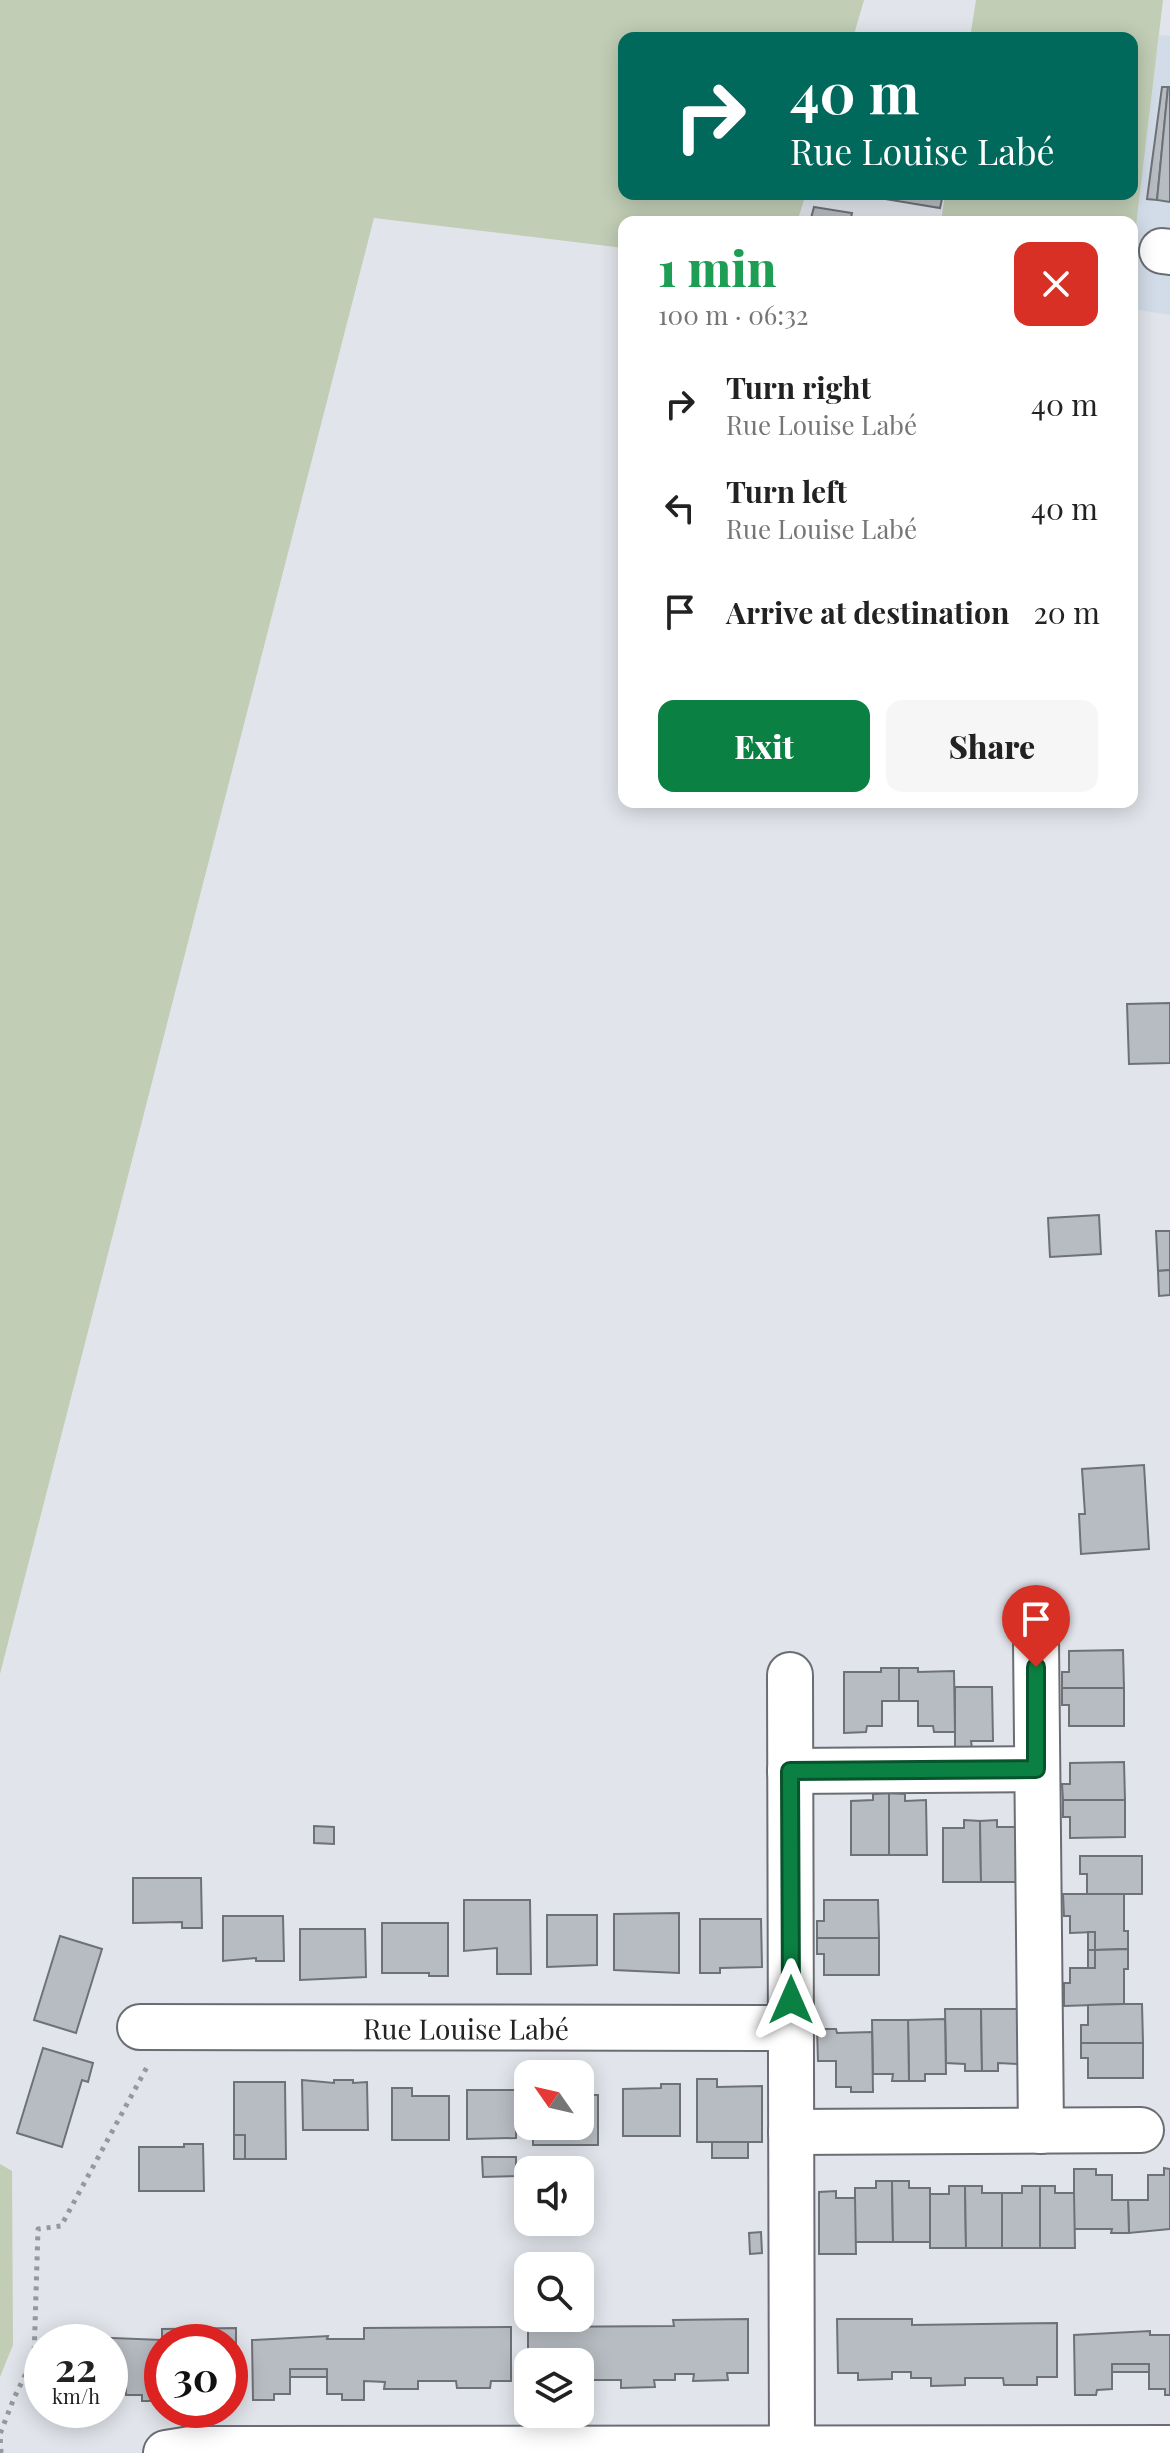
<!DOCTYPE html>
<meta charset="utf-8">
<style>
body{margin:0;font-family:"Playfair Display",serif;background:#f6f6f6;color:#222;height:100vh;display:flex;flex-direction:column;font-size:30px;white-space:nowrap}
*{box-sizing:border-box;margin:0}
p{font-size:26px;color:#767676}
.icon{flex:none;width:44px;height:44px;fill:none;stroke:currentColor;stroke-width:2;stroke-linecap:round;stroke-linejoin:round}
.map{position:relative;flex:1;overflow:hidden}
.details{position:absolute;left:618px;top:216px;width:520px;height:592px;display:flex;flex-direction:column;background:#fff;border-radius:16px;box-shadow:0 4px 20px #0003}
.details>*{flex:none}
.guide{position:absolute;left:618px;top:32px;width:520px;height:168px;border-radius:16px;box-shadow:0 4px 20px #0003;background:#00695c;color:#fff;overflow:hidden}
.needle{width:52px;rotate:304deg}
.controls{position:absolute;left:514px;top:2060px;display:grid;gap:16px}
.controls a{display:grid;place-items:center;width:80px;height:80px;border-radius:16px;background:#fff;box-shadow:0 4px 20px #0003;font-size:40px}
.speed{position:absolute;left:24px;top:2324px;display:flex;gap:16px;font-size:40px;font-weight:700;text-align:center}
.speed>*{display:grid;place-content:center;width:104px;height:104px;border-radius:50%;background:#fff;box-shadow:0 4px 20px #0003;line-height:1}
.speed small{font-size:20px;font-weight:400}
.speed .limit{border:12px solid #d22;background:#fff;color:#111}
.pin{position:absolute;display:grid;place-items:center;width:68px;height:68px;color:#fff;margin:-82px -34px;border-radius:50% 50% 50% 0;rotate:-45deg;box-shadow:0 0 8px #0007}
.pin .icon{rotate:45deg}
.me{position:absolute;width:88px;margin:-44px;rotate:0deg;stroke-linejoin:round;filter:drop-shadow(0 0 6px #0008)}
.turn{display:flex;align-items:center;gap:28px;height:168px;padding:0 40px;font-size:36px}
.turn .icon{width:104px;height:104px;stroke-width:2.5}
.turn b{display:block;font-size:56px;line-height:68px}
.round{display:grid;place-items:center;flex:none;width:84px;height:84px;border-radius:16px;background:#f6f6f6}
.overview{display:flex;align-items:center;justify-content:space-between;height:136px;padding:0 40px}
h1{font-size:48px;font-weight:800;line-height:60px;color:#1e9e55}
.action{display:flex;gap:16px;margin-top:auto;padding:16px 40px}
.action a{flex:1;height:92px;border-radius:16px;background:#0b8043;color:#fff;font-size:32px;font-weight:800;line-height:92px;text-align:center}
.action a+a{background:#f6f6f6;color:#222}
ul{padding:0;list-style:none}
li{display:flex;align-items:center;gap:24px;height:104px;padding:0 40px}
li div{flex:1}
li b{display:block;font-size:30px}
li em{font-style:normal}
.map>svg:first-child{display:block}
.built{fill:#d2dce8}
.green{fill:#c1cdb5}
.building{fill:#b7bcc2;stroke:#6e7277;stroke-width:2}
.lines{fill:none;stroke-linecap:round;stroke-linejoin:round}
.minor-casing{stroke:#6a6e74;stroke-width:48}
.path{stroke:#95989d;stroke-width:5;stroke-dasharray:4 6;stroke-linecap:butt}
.minor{stroke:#fff;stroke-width:44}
.route-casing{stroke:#07532c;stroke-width:20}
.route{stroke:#0b8043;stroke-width:14}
.labels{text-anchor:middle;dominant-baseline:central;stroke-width:8;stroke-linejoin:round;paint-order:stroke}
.street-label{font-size:28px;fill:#212325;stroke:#fff}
</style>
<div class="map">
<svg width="1170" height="2453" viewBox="0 0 1170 2453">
<rect width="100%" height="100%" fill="#e1e5eb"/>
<polygon class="built" points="1159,35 1170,36 1170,315 1132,309 1132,260"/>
<g class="green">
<polygon points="0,0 864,0 853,38 624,38 624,194 806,194 797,222 624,222 624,248 374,218 0,1674"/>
<polygon points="976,0 1163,0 1132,260 1132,222 941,222 945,194 1132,194 1132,38 970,38"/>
<polygon points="0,2164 12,2171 13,2345 0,2377"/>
</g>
<g class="building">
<polygon points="1162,87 1168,87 1157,200 1147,199"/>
<polygon points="1168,87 1170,87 1170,202 1157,200"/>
<polygon points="886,194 943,194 940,208 885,199"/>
<polygon points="814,207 852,213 850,222 810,222"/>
<polygon points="1170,1003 1170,1063 1129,1064 1127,1004"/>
<polygon points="1099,1215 1101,1254 1050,1257 1048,1218"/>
<polygon points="1156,1231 1170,1231 1170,1270 1158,1271"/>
<polygon points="1170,1270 1170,1295 1159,1296 1158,1271"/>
<polygon points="1144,1465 1149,1549 1081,1554 1079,1514 1085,1514 1082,1469"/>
<polygon points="1123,1650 1124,1688 1062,1688 1062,1672 1069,1672 1069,1651"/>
<polygon points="881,1668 899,1668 899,1701 882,1701 882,1726 867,1726 866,1732 844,1733 844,1672 881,1672"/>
<polygon points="899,1668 918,1668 918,1672 954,1671 955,1732 934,1732 933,1726 918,1726 918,1701 899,1701"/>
<polygon points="955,1687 992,1687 993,1741 971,1741 972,1748 955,1748"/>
<polygon points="1062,1688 1124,1688 1124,1726 1069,1726 1069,1705 1062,1705"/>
<polygon points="1124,1762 1125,1800 1063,1800 1062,1784 1070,1784 1070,1763"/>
<polygon points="889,1793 905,1794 905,1801 926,1800 927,1855 889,1855"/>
<polygon points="889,1793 889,1855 851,1855 851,1801 873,1800 873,1794"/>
<polygon points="1063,1800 1125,1800 1125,1837 1070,1838 1070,1817 1063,1817"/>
<polygon points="964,1820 980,1821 981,1882 943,1882 943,1828 964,1828"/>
<polygon points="997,1820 997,1827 1018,1827 1018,1882 981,1882 980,1821"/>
<polygon points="314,1826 334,1827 334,1844 314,1843"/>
<polygon points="1080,1856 1142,1856 1142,1894 1087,1894 1087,1874 1080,1874"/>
<polygon points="133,1878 201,1878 202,1928 182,1928 182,1922 133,1923"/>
<polygon points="1063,1894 1124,1894 1124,1931 1128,1931 1128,1949 1095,1950 1095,1932 1070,1933 1070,1916 1064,1916"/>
<polygon points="464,1900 530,1900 531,1974 497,1974 497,1948 464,1951"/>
<polygon points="824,1900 878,1900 879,1938 817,1938 817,1921 824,1921"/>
<polygon points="679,1913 679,1973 614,1970 614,1914"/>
<polygon points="547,1915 597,1915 597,1965 547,1967"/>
<polygon points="223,1916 283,1916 284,1961 256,1961 256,1958 223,1961"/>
<polygon points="700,1919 761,1919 762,1967 720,1968 720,1973 700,1973"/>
<polygon points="382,1923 448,1923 448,1976 429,1976 429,1973 382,1973"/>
<polygon points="300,1929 365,1929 366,1977 300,1980"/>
<rect x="1088" y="1932" width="7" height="18"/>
<polygon points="60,1936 102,1949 76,2033 34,2020"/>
<polygon points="817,1938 879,1938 879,1975 824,1975 824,1954 817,1954"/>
<polygon points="1128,1949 1128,1969 1124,1969 1124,2004 1064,2006 1064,1983 1070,1983 1070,1968 1095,1968 1095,1950"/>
<rect x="1088" y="1950" width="7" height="18"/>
<polygon points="1124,2004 1142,2004 1143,2043 1081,2043 1081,2025 1088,2025 1088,2005"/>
<polygon points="945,2009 981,2009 982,2071 965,2071 965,2064 946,2063"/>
<polygon points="981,2009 1019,2009 1020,2064 998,2063 998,2071 982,2071"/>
<polygon points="945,2019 946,2074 925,2074 925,2081 909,2081 908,2020"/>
<polygon points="872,2020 908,2020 909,2081 892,2081 893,2074 873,2074"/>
<polygon points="817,2029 836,2029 837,2033 872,2032 873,2092 851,2092 851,2087 836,2087 836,2061 818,2061"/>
<polygon points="1081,2043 1143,2043 1143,2078 1088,2078 1088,2058 1081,2058"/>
<polygon points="43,2048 93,2063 88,2082 82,2080 62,2147 17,2133"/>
<polygon points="697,2079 717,2079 717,2087 762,2086 762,2142 697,2142"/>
<polygon points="302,2080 334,2083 334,2080 353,2080 353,2083 367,2082 368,2130 303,2130"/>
<polygon points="234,2082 285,2082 286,2159 245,2159 245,2135 234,2135"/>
<polygon points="661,2084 680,2084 680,2136 623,2136 623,2089 661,2088"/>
<polygon points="392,2088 412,2088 412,2096 449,2096 449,2140 392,2140"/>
<polygon points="467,2090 516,2090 516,2138 467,2139"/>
<polygon points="580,2095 598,2095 598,2145 533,2145 533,2126 580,2126"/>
<rect x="234" y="2135" width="11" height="24"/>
<rect x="712" y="2142" width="36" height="16"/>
<polygon points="184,2144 203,2144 204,2191 139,2191 139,2147 184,2147"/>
<polygon points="482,2157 516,2157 516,2176 483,2177"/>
<polygon points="1164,2168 1170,2169 1170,2229 1129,2233 1128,2200 1148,2200 1148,2175 1164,2175"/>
<polygon points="1074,2169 1096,2169 1096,2175 1112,2175 1112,2200 1128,2200 1129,2233 1111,2233 1112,2229 1074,2229"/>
<polygon points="876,2181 892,2181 893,2242 855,2242 855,2188 876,2188"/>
<polygon points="892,2181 909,2181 909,2188 930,2188 930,2242 893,2242"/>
<polygon points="949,2186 965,2186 966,2248 930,2248 930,2194 949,2194"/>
<polygon points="965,2186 982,2186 982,2193 1002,2193 1002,2248 966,2248"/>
<polygon points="1022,2186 1040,2186 1040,2248 1002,2248 1002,2193 1022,2193"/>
<polygon points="1040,2186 1055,2186 1055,2193 1074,2193 1075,2248 1040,2248"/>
<polygon points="836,2191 836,2198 855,2198 856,2254 819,2254 819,2192"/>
<polygon points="761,2232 762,2253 750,2254 749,2233"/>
<polygon points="748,2319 748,2373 727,2373 728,2380 693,2381 694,2374 675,2374 675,2380 654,2380 655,2387 621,2388 621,2380 582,2380 582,2388 580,2388 580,2362 528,2362 528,2327 674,2326 673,2320"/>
<polygon points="837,2319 912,2319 912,2325 1057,2323 1057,2377 1037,2377 1037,2385 1004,2385 1003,2378 965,2378 965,2385 931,2386 931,2378 911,2378 911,2372 892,2372 892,2379 858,2380 858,2373 838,2373"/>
<polygon points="511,2327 511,2381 491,2381 490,2388 457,2388 456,2381 418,2381 418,2389 384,2389 385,2382 364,2381 364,2400 342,2400 342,2394 327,2394 327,2369 290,2369 290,2394 274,2394 274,2400 253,2400 252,2340 328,2336 327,2339 364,2339 364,2328"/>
<polygon points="236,2328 236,2382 230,2382 230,2342 162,2342 162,2401 142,2401 142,2395 126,2395 126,2370 110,2370 110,2342 52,2342 88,2341 88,2337 162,2340 162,2329"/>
<polygon points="1150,2331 1150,2335 1170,2335 1170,2395 1165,2395 1165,2389 1149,2389 1149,2364 1112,2364 1112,2389 1097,2390 1096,2395 1075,2395 1074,2335"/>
<rect x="1112" y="2364" width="37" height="8"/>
<rect x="290" y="2369" width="37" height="8"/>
<rect x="110" y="2370" width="16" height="8"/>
</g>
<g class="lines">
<g class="minor-casing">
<g id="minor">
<polyline points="1162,251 1170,252"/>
<polyline points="1036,1641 1041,2131"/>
<polyline points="790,1675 792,2453"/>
<polyline points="790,1771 1036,1769"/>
<path id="s1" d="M140,2027L791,2028"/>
<polyline points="791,2132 1141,2130"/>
<polyline points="166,2453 191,2449 1170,2448"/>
</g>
</g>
<polyline class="path" points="1,2453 0,2434 14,2398 34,2357 38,2229 61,2226 147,2067"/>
<use href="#minor" class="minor"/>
</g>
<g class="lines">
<g class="route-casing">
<polyline id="route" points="791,2000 790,1771 1036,1769 1036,1667"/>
</g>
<use href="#route" class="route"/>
</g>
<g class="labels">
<g class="street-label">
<text stroke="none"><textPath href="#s1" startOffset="326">Rue Louise Labé</textPath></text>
</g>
</g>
</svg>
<div class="controls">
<a><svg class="needle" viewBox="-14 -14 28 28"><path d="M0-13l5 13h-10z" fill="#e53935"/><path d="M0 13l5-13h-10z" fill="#767676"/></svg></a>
<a><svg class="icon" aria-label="sound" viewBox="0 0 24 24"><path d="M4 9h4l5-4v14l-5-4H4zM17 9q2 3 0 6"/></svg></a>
<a><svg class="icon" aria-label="search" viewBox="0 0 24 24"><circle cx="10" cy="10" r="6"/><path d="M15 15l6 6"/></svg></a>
<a><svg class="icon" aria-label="layers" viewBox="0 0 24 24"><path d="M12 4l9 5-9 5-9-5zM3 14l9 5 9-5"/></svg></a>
</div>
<div class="speed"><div>22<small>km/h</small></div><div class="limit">30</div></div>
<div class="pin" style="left:1036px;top:1667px;background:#d93025"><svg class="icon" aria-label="arrive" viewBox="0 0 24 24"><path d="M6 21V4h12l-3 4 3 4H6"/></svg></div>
<svg class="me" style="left:791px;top:2000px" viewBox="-20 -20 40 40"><path d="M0-17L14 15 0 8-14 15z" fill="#0b8043" stroke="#fff" stroke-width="4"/></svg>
<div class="guide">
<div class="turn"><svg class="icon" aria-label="right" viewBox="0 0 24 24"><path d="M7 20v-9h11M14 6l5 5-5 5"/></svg><div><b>40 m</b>Rue Louise Labé</div></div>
</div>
<section class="details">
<div class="overview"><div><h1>1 min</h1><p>100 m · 06:32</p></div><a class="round" style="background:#d93025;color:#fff"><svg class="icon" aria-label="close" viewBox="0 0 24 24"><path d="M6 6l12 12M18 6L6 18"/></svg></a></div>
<ul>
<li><svg class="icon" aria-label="right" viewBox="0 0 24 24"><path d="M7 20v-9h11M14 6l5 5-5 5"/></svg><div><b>Turn right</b><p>Rue Louise Labé</p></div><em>40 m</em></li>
<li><svg class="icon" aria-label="left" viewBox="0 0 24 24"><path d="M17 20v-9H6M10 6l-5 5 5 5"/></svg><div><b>Turn left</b><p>Rue Louise Labé</p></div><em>40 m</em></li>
<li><svg class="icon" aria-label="arrive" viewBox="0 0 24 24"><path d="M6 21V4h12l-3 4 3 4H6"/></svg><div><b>Arrive at destination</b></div><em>20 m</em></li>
</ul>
<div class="action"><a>Exit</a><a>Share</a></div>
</section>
</div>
